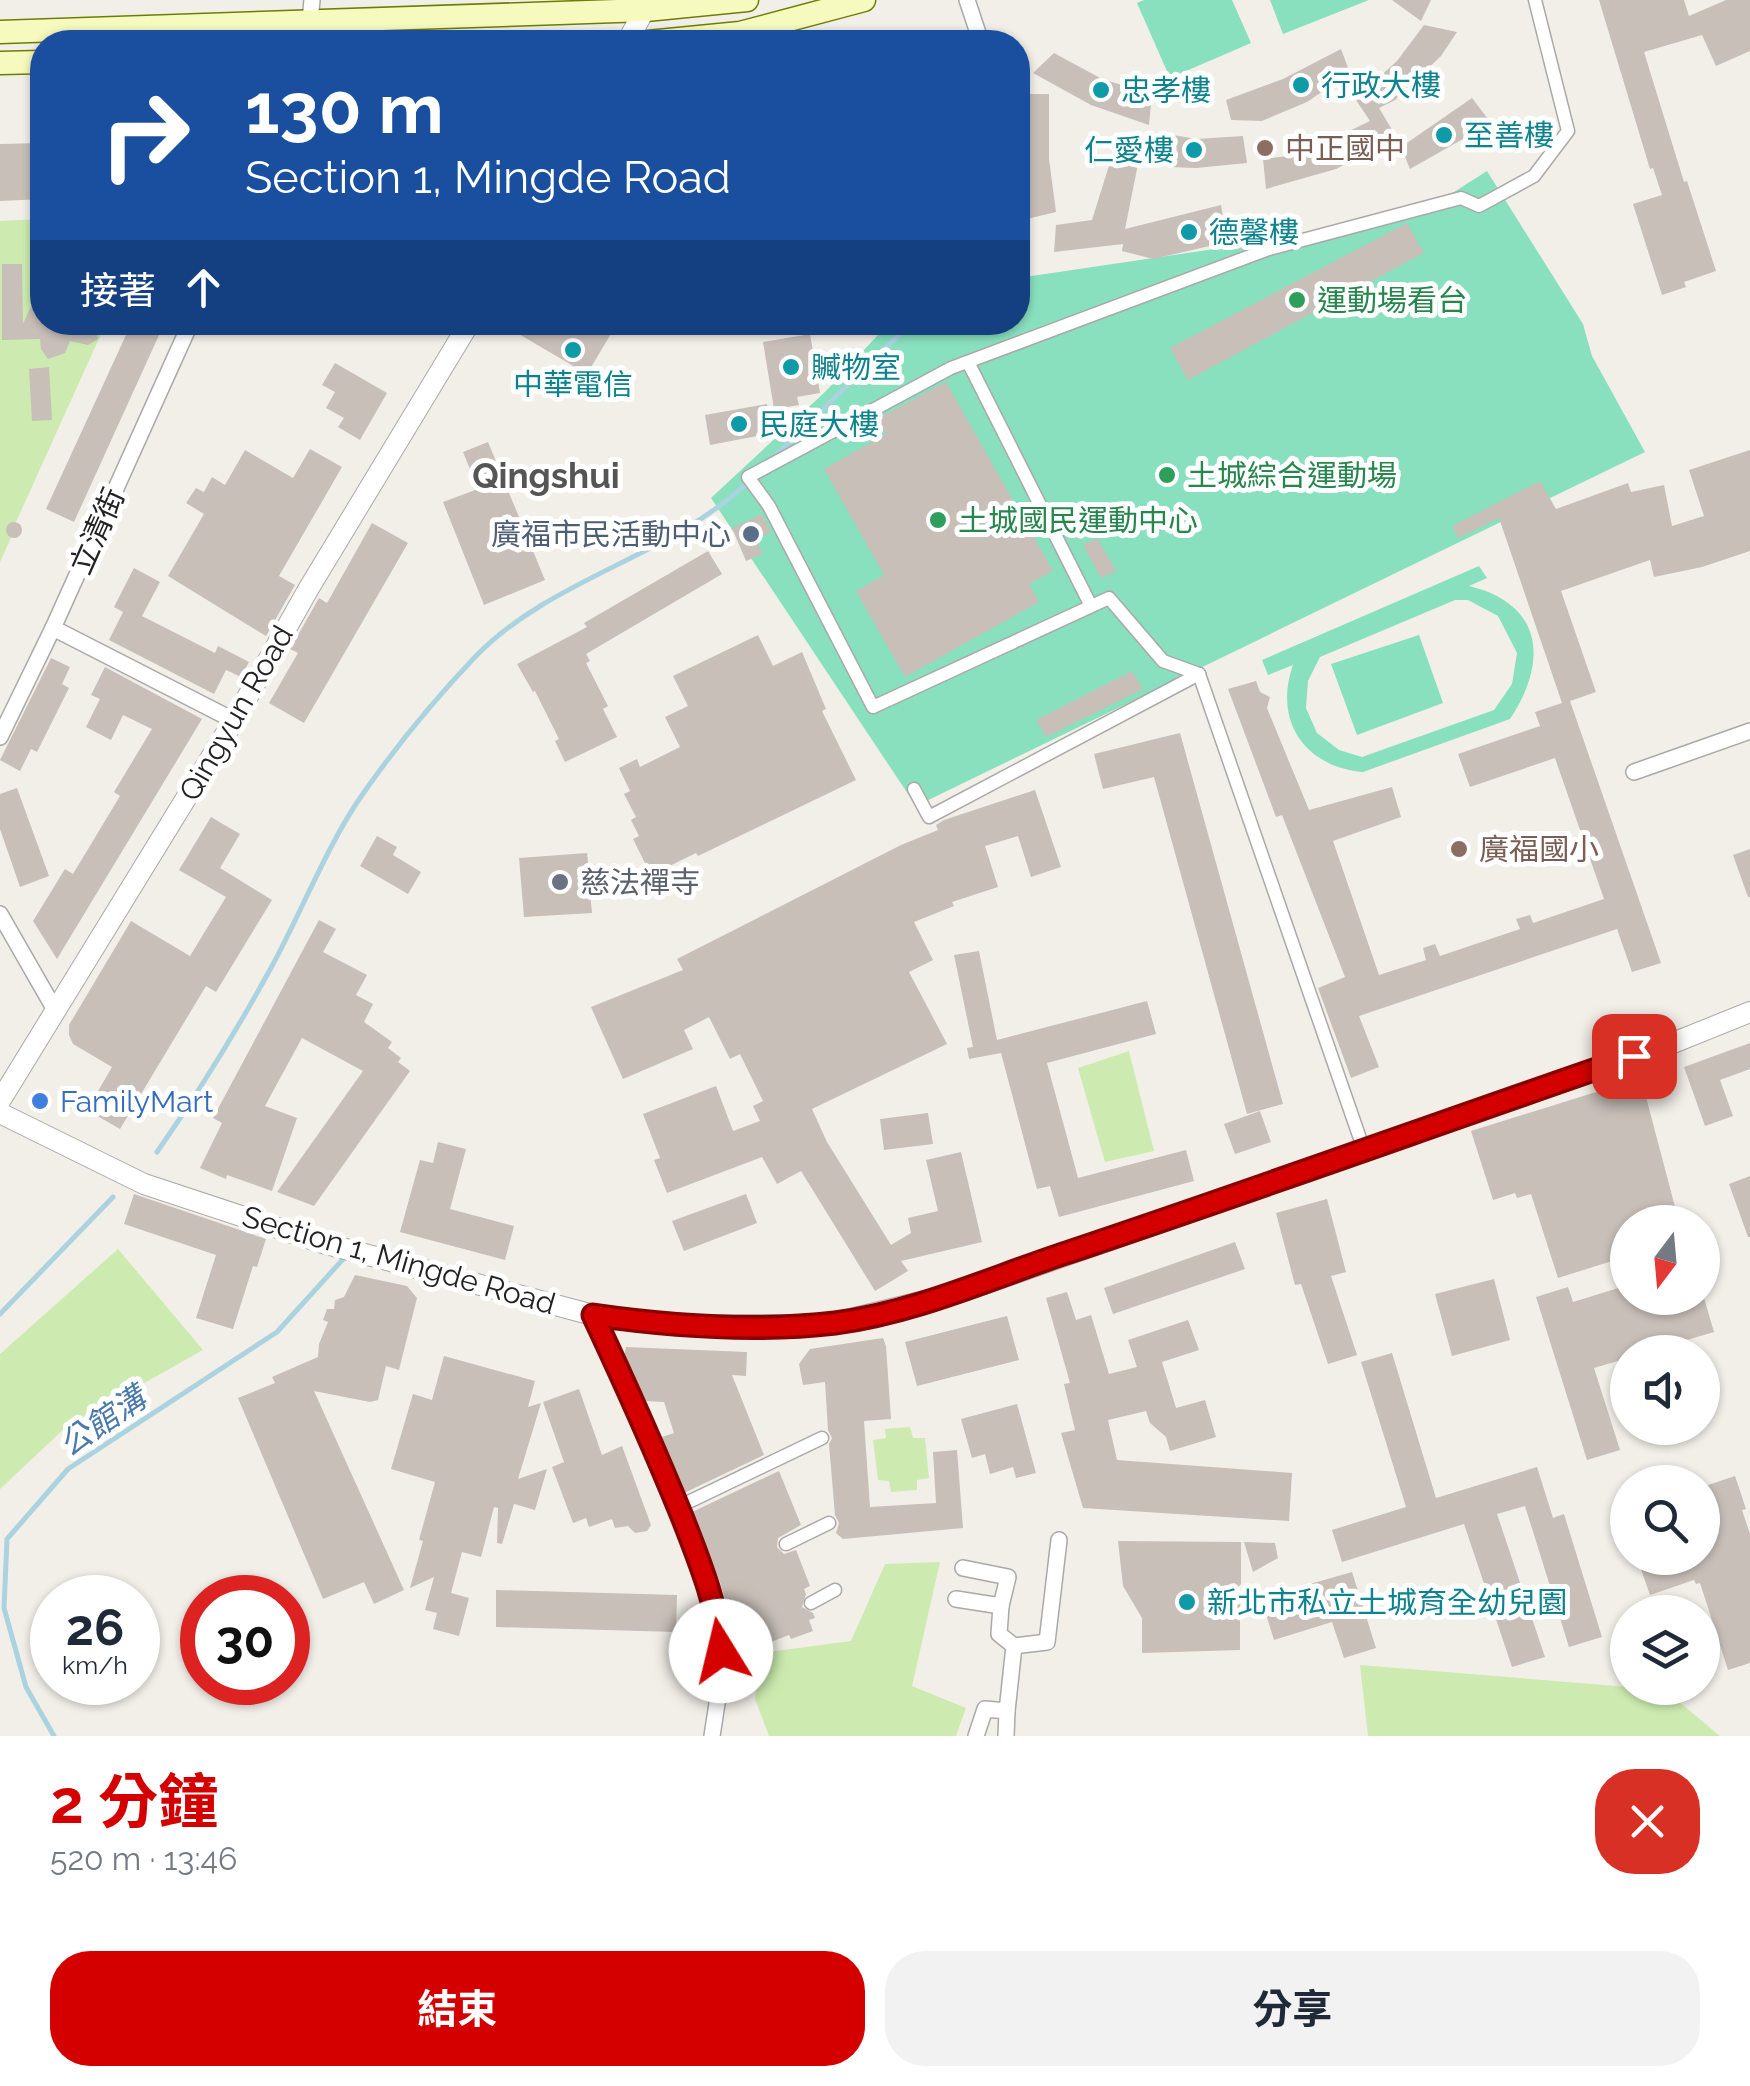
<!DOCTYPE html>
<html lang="zh-TW">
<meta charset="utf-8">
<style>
body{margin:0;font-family:Raleway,"Noto Sans TC",sans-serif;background:#f2f2f3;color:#1f2937;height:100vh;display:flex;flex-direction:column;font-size:38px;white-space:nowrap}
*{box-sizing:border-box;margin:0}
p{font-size:32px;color:#747a83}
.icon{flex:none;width:55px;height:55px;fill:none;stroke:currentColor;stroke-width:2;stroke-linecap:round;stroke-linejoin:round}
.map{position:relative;height:1736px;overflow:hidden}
.sheet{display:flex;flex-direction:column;background:#fff;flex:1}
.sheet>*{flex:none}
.top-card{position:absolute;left:30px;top:30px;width:1000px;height:305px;border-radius:40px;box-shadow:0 2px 8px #0004;background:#1a4fa0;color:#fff;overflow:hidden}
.needle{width:65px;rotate:196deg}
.fabs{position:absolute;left:1610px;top:1205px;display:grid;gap:20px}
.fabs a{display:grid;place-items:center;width:110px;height:110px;border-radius:50%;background:#fff;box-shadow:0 2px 8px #0004;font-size:50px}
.speed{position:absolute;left:30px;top:1575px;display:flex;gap:20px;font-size:50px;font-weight:700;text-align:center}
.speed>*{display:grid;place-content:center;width:130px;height:130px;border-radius:50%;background:#fff;box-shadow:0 2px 8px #0004;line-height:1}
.speed small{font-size:25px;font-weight:400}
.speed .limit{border:15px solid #d22;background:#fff;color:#111}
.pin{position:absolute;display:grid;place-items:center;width:85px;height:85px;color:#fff;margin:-42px;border-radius:20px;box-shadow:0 5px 15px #0006}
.me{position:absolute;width:110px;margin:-55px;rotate:351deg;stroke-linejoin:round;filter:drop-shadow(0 0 8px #0008)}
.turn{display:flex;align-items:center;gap:35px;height:210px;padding:0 50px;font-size:45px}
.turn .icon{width:130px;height:130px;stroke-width:2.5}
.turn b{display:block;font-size:70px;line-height:85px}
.then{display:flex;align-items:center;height:95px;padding:0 50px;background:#0003;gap:20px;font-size:38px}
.round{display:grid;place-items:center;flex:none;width:105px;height:105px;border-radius:40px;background:#f2f2f3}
.summary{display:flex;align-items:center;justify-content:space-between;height:170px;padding:0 50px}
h1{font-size:60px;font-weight:700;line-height:75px;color:#d40000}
.cta{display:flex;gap:20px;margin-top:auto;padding:20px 50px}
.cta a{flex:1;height:115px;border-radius:40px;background:#d40000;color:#fff;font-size:40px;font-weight:700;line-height:115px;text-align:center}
.cta a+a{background:#f2f2f3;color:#1f2937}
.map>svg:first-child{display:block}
.grass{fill:#cdebb0}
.pitch{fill:#88e0be;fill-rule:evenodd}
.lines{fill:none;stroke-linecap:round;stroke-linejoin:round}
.stream{stroke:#aad3df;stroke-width:5}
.building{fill:#c7bfb8}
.pedestrian-casing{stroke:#a9a9a9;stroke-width:15}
.minor-casing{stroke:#a9a9a9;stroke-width:18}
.tertiary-casing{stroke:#a9a9a9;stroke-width:22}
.secondary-casing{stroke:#707d05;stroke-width:25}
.pedestrian{stroke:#fff;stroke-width:12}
.minor{stroke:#fff;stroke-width:15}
.tertiary{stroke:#fff;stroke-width:20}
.secondary{stroke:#f7fabf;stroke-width:22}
.route-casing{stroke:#8a0000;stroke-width:25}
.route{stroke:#d40000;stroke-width:18}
.culture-dot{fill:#0f9aa8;stroke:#fff;stroke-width:4}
.education-dot{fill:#8d6e63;stroke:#fff;stroke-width:4}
.leisure-dot{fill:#2e9e5b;stroke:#fff;stroke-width:4}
.service-dot{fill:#5c6f8a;stroke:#fff;stroke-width:4}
.worship-dot{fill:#6b7280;stroke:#fff;stroke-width:4}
.shop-dot{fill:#3f7fe0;stroke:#fff;stroke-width:4}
.labels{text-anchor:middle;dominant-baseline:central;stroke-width:10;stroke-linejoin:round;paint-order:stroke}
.culture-label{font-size:30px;fill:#0d838f;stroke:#fff;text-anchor:start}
.education-label{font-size:30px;fill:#785e54;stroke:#fff;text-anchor:start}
.leisure-label{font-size:30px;fill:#27864d;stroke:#fff;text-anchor:start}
.street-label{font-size:30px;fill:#222;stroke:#fff}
.service-label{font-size:30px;fill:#4e5e75;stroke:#fff;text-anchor:end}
.worship-label{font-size:30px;fill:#5b616d;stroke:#fff;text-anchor:start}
.shop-label{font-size:30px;fill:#366cbe;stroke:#fff;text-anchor:start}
.water-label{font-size:32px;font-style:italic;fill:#4a7aab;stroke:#fff}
.quarter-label{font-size:35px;font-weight:bold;fill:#555;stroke:#fff}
</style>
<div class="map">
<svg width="1750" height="1736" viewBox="0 0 1750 1736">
<rect width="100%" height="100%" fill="#f2efe9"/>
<g class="grass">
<polygon points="42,219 42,322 106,323 16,522 6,527 11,538 0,562 0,221"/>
<polygon points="1129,1051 1154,1151 1105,1162 1078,1068"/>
<polygon points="118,1249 203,1350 66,1427 0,1489 0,1354"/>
<polygon points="910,1427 913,1438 925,1438 929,1478 917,1480 917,1490 891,1492 889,1481 878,1480 873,1440 886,1438 885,1429"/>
<polygon points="940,1562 912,1686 966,1708 956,1736 769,1736 755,1699 760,1653 851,1641 885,1564"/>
<polygon points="1360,1665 1665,1690 1720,1736 1368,1736"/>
</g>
<g class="pitch">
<polygon points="1144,0 1232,0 1251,43 1170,78 1137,3"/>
<polygon points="1270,0 1369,0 1283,34"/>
<polygon points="1487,171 1583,324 1592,356 1645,452 916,806 711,498 826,391 889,323 1018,322 1018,278 1282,239 1440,201"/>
<path d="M1479,566L1487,578L1469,586C1544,604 1548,662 1510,719L1363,772C1305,767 1273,721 1293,665L1268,675L1262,660ZM1455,600H1468L1498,616L1517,653L1512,684L1494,710L1362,757L1339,750L1317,733L1306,708L1308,681L1320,657Z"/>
<polygon points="1419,635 1443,703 1357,735 1331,664"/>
</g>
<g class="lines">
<g class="stream">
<polyline points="774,457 912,322"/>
<path d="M157,1152C199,1092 237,1030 272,966C301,913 327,846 360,798C394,749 434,700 475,657C551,578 670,557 748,482"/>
<polyline points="0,1314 113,1197"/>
<polyline points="54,1736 26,1687 4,1608 7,1539 68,1469 277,1332 345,1257"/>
</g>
</g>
<g class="building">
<polygon points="1392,0 1431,0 1421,21"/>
<polygon points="1599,0 1684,0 1689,16 1726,0 1750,0 1750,51 1716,66 1702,35 1644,52 1684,182 1687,181 1716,271 1684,282 1686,287 1662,295 1633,204 1662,195 1653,168 1650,169"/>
<polygon points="1424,25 1457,32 1441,56 1395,100 1379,108 1397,138 1336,169 1266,189 1263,159 1295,155 1316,147 1370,121 1350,91 1377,79 1397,61"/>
<polygon points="1341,49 1350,73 1307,102 1262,121 1231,120 1226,100 1283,79"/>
<polygon points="1054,53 1102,79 1152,94 1149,125 1091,105 1033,73"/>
<polygon points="1020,94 1049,94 1049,159 1056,212 1027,219 1018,186"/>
<polygon points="1472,98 1491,123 1410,169 1401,147"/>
<polygon points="1149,131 1197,139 1243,136 1247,163 1196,168 1169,167 1141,160"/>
<polygon points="42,143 42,199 0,201 0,144"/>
<polygon points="1112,156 1138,164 1125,229 1221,205 1227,242 1153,259 1122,251 1123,244 1054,252 1056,225 1092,220"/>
<polygon points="1407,223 1424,253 1188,380 1170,348"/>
<polygon points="2,264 22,264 23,324 42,281 42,322 93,322 98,339 88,345 70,341 65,353 48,359 41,349 40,339 2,340"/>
<polygon points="132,322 165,322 74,522 46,509"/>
<polygon points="498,322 618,322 587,374"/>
<polygon points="810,334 820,393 797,397 799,405 774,409 763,342"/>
<polygon points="335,363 387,393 360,440 338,427 344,418 326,408 335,392 322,385"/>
<polygon points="49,367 52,420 32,421 29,369"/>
<polygon points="946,382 1053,571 1029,584 1039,602 905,677 856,591 884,575 824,469 886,434 877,419"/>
<polygon points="767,404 773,433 710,445 705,415"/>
<polygon points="488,442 545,580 484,605 443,502 478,489 463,452"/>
<polygon points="310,449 342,467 279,576 295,585 266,636 168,576 204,514 186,503 196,488 204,492 212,477 225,485 245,450 293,478"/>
<polygon points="1750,450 1750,551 1702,567 1654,577 1650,560 1561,591 1596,692 1570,701 1661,963 1632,972 1617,929 1359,1016 1379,1067 1351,1078 1318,988 1345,977 1282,815 1276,817 1228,689 1256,681 1260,692 1270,697 1267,708 1309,810 1392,787 1401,817 1333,841 1379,975 1426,960 1423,948 1435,944 1440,956 1520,929 1516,919 1530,915 1533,923 1604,899 1555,758 1470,787 1458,754 1540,726 1535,712 1562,703 1499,518 1458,538 1452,526 1540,481 1556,509 1628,483 1631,492 1664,485 1672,526 1704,516 1689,470"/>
<polygon points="762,514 771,532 756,540 763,554 746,561 732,528"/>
<circle cx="14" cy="530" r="8"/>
<polygon points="372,523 408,543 304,723 269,703 298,653 290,649 319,598 327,603"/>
<polygon points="1097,538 1116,571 1101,578 1083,545"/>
<polygon points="708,551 722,574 586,654 590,661 586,663 608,706 603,709 617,737 565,762 555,741 559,739 535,691 533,692 517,664 587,627 584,623"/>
<polygon points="134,568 160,582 142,616 215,653 218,646 249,662 241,677 226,670 214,694 109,640 123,612 114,607"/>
<polygon points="758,635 773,666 802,652 826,709 822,711 856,780 698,856 696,853 651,875 633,839 639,836 631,820 636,817 624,794 630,791 619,768 637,759 640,767 680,747 665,717 688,706 673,676"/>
<polygon points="51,658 70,667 62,684 69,688 37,752 31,749 20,771 0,760"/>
<polygon points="105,667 202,719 57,959 33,921 65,869 73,874 120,796 114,792 152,729 123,715 111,740 86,727 100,699 91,695"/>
<polygon points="1132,671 1143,689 1046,737 1036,720"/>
<polygon points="1180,733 1283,1104 1247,1114 1154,777 1103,789 1094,754"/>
<polygon points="17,788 49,876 20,887 0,829 0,794"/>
<polygon points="1035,790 1061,867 1031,877 1018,836 985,846 998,887 952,902 954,906 914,922 933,960 909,972 947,1044 812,1109 827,1142 891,1245 911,1233 908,1218 938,1211 926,1160 961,1152 982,1242 901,1261 908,1271 875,1291 801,1171 777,1184 762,1157 667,1193 654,1160 660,1158 643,1114 716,1086 733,1131 760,1121 753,1106 763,1101 740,1054 730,1059 709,1017 684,1030 693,1049 623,1079 591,1007 683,970 677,959 901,845 938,830 936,825 944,820"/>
<polygon points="211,817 240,834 220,868 272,900 216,992 206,986 120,1129 87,1110 112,1067 73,1044 69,1035 69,1025 131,921 190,956 226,897 179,870"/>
<polygon points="377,836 397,847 393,855 421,872 408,894 360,866"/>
<polygon points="1750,849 1750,897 1748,897 1733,855"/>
<polygon points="587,853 589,872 598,871 600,892 590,892 592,913 524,917 519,858"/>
<polygon points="319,920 336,929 323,952 367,975 356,995 373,1004 364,1022 392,1042 388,1048 401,1058 398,1062 410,1071 314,1206 277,1192 363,1071 302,1038 265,1106 297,1118 272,1191 227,1175 226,1179 200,1168 222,1123 213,1118"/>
<polygon points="979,951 997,1040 1147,1001 1156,1034 1047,1063 1078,1178 1186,1150 1194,1181 1059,1217 1050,1186 1037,1189 1001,1053 969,1059 967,1048 973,1047 954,955"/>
<polygon points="1750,1043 1750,1069 1720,1080 1733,1116 1705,1126 1684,1067"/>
<polygon points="1641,1078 1679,1222 1628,1222 1628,1256 1558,1278 1531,1194 1517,1198 1515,1193 1493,1200 1471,1131"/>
<polygon points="1260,1111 1271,1142 1235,1154 1224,1124"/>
<polygon points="928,1113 933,1144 884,1150 880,1119"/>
<polygon points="438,1142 466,1149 450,1209 514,1226 505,1260 400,1232 420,1160 433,1163"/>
<polygon points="1750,1176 1750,1237 1748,1237 1729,1184"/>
<polygon points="134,1194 266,1239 257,1267 253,1266 233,1329 196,1318 216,1255 124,1224"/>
<polygon points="746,1194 757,1223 684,1251 672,1221"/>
<polygon points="1327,1199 1346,1272 1331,1276 1357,1355 1328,1364 1301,1284 1295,1285 1276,1213"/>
<polygon points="1235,1242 1245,1269 1113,1314 1104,1288"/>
<polygon points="355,1275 407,1286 417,1298 399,1370 386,1366 378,1400 370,1402 314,1391 404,1590 374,1604 364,1582 323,1599 238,1398 275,1383 272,1377 318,1357 319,1344 328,1322 323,1320 327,1309 334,1309 335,1300 344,1297"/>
<polygon points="1494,1279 1510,1340 1452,1356 1435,1294"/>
<polygon points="1628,1285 1628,1298 1704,1298 1714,1332 1646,1352 1628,1352 1628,1358 1594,1368 1620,1450 1587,1460 1536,1297 1568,1287 1573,1302"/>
<polygon points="1067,1292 1076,1320 1091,1315 1109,1374 1137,1367 1128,1340 1188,1320 1199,1350 1162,1362 1176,1408 1205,1400 1216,1437 1170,1451 1166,1437 1150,1423 1146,1411 1108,1420 1117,1460 1292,1473 1289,1521 1083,1508 1061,1433 1075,1430 1064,1384 1070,1383 1046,1298"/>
<polygon points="1007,1316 1019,1360 917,1386 905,1342"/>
<polygon points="883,1338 886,1346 891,1419 864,1421 870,1507 936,1503 933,1452 957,1450 963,1528 843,1539 836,1533 839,1523 835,1515 829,1444 832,1438 828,1430 825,1382 803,1385 799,1364 810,1349"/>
<polygon points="626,1347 747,1352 746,1376 732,1375 764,1455 684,1493 662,1437 674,1433 664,1402 646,1401 624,1356"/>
<polygon points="1392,1353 1436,1498 1537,1467 1553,1518 1564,1514 1602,1637 1569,1647 1525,1506 1497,1514 1545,1657 1512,1667 1464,1524 1342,1562 1332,1530 1406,1507 1361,1362"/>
<polygon points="444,1356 535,1381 528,1407 541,1403 518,1479 547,1469 535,1510 514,1504 502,1544 497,1543 498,1508 494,1507 481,1557 462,1552 451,1593 469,1598 459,1636 433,1629 437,1613 425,1610 434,1577 410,1588 423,1541 419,1540 435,1482 391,1469 413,1394 432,1400"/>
<polygon points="579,1389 602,1455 622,1446 651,1525 647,1531 635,1533 628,1526 615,1528 612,1519 589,1527 586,1518 573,1523 552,1467 564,1462 543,1402"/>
<polygon points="1017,1404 1036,1473 1016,1478 1013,1467 990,1474 985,1454 972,1458 961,1419"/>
<polygon points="779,1471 801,1525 778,1538 777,1547 784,1554 796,1550 810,1586 804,1589 806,1594 802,1607 813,1613 815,1618 809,1620 813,1631 791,1639 789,1635 745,1652 740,1640 731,1644 728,1610 720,1582 692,1512"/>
<polygon points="1735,1476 1746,1509 1742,1510 1750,1534 1750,1663 1728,1670 1700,1583 1696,1584 1694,1580 1650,1595 1637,1558 1702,1558 1702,1487"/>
<polygon points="1118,1541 1241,1542 1241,1584 1216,1611 1240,1604 1240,1650 1142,1653 1142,1618 1123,1586"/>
<polygon points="1244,1542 1275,1543 1278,1558 1253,1572"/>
<polygon points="1352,1572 1376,1648 1344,1658 1332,1622 1274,1640 1261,1598"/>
<polygon points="496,1590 677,1595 676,1632 496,1627"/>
</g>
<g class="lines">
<g class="pedestrian-casing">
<g id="pedestrian">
<polyline points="968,362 1091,606"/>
<polyline points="1199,674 1163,661 1109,598 873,707 769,506 748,477 951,368 1269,249 1461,198 1479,206 1534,176 1568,131 1535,0"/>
<polyline points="1199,674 1364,1150"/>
<polyline points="914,789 929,817 1199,674"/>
<polyline points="678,1507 822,1438"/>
<polyline points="786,1544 829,1523"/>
<polyline points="811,1603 835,1590"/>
</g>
</g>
<g class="minor-casing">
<g id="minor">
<polyline points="967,0 981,42"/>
<polyline points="308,42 312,0"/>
<polyline points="53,628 233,720"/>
<polyline points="0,737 53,628 191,322"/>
<polyline points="1634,772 1750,731"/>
<polyline points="0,914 55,1010"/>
<polyline points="593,1315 648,1433 709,1585 719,1627 722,1671 712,1736"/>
<polyline points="963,1568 1008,1577 1001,1606"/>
<polyline points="956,1599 1001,1606 999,1634 1014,1646"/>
<polyline points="976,1736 985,1709 1007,1711 1014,1646 1047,1642 1059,1540"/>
<polyline points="1006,1736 1007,1711"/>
</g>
</g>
<g class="tertiary-casing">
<g id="tertiary">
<polyline points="627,42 650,0"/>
<polyline points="0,1101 239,712 309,588 470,322"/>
<polyline points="0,1113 144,1184 323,1243 593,1315 674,1325 812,1325 838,1322 958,1293 1668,1045 1750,1012"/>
</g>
</g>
<g class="secondary-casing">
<g id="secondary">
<polyline points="0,32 646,10 747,0"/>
<polyline points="648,42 740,33 864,0"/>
<polyline points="0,63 42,62"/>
</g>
</g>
<use href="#pedestrian" class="pedestrian"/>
<use href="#minor" class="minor"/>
<use href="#tertiary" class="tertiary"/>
<use href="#secondary" class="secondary"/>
</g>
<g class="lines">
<g class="route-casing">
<path id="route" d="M721,1651C717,1604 700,1563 683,1519C655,1450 625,1383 593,1315C670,1326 758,1332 835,1323C913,1313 986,1280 1060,1255C1252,1191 1442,1122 1634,1056"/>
</g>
<use href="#route" class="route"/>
</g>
<g class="culture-dot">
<circle cx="1301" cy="85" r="10"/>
<circle cx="1101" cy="90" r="10"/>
<circle cx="1444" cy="135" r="10"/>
<circle cx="1194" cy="150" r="10"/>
<circle cx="1189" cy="232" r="10"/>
<circle cx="573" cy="350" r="10"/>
<circle cx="791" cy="367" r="10"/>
<circle cx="739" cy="424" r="10"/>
<circle cx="1187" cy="1602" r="10"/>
</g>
<g class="education-dot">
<circle cx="1265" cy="148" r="10"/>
<circle cx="1459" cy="849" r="10"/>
</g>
<g class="leisure-dot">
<circle cx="1297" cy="300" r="10"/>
<circle cx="1167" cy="475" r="10"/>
<circle cx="938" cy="520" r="10"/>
</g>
<circle class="service-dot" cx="751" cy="534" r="10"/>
<circle class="worship-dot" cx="560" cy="882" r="10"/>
<circle class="shop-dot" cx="40" cy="1101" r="10"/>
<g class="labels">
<g class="culture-label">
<text x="1321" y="85">行政大樓</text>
<text x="1121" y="90">忠孝樓</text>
<text x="1464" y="135">至善樓</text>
<text x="1174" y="150" text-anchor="end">仁愛樓</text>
<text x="1209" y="232">德馨樓</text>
<text x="811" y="367">贓物室</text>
<text x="573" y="384" text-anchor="middle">中華電信</text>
<text x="759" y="424">民庭大樓</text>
<text x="1207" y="1602">新北市私立土城育全幼兒園</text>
</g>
<g class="education-label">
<text x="1285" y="148">中正國中</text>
<text x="1479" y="849">廣福國小</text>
</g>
<g class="leisure-label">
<text x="1317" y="300">運動場看台</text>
<text x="1187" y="475">土城綜合運動場</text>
<text x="958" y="520">土城國民運動中心</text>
</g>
<g class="street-label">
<text transform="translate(97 531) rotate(-66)">立清街</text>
<text transform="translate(236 713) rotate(-60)">Qingyun Road</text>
<text transform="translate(399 1260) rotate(16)">Section 1, Mingde Road</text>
</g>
<g class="service-label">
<text x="731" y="534">廣福市民活動中心</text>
</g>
<g class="worship-label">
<text x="580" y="882">慈法禪寺</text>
</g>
<g class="shop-label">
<text x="60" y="1101">FamilyMart</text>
</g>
<g class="water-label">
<text transform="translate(102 1421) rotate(-34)">公館溝</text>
</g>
<g class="quarter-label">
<text x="546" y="475">Qingshui</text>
</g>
</g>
</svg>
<div class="fabs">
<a><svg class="needle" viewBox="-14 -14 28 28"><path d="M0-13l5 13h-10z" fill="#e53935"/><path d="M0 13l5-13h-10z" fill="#747a83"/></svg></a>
<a><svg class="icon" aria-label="sound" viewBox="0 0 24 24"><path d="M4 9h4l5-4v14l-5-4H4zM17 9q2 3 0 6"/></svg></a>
<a><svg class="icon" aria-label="search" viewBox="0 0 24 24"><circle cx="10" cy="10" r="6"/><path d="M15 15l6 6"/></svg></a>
<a><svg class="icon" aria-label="layers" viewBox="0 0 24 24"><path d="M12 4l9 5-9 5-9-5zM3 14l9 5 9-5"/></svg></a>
</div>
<div class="speed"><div>26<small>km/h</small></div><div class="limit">30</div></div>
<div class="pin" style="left:1634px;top:1056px;background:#d93025"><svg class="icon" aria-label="arrive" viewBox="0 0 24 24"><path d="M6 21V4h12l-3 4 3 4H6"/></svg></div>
<svg class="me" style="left:721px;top:1651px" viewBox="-20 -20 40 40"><circle r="19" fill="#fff"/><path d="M0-13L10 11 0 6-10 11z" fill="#d40000"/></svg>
<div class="top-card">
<div class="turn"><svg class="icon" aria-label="right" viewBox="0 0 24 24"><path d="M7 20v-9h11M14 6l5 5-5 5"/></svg><div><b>130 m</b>Section 1, Mingde Road</div></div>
<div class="then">接著<svg class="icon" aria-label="ahead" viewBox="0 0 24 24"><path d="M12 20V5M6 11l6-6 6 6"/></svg></div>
</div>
</div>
<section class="sheet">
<div class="summary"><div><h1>2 分鐘</h1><p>520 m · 13:46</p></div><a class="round" style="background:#d93025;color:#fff"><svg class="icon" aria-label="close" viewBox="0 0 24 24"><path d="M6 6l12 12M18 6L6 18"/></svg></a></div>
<div class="cta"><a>結束</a><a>分享</a></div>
</section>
